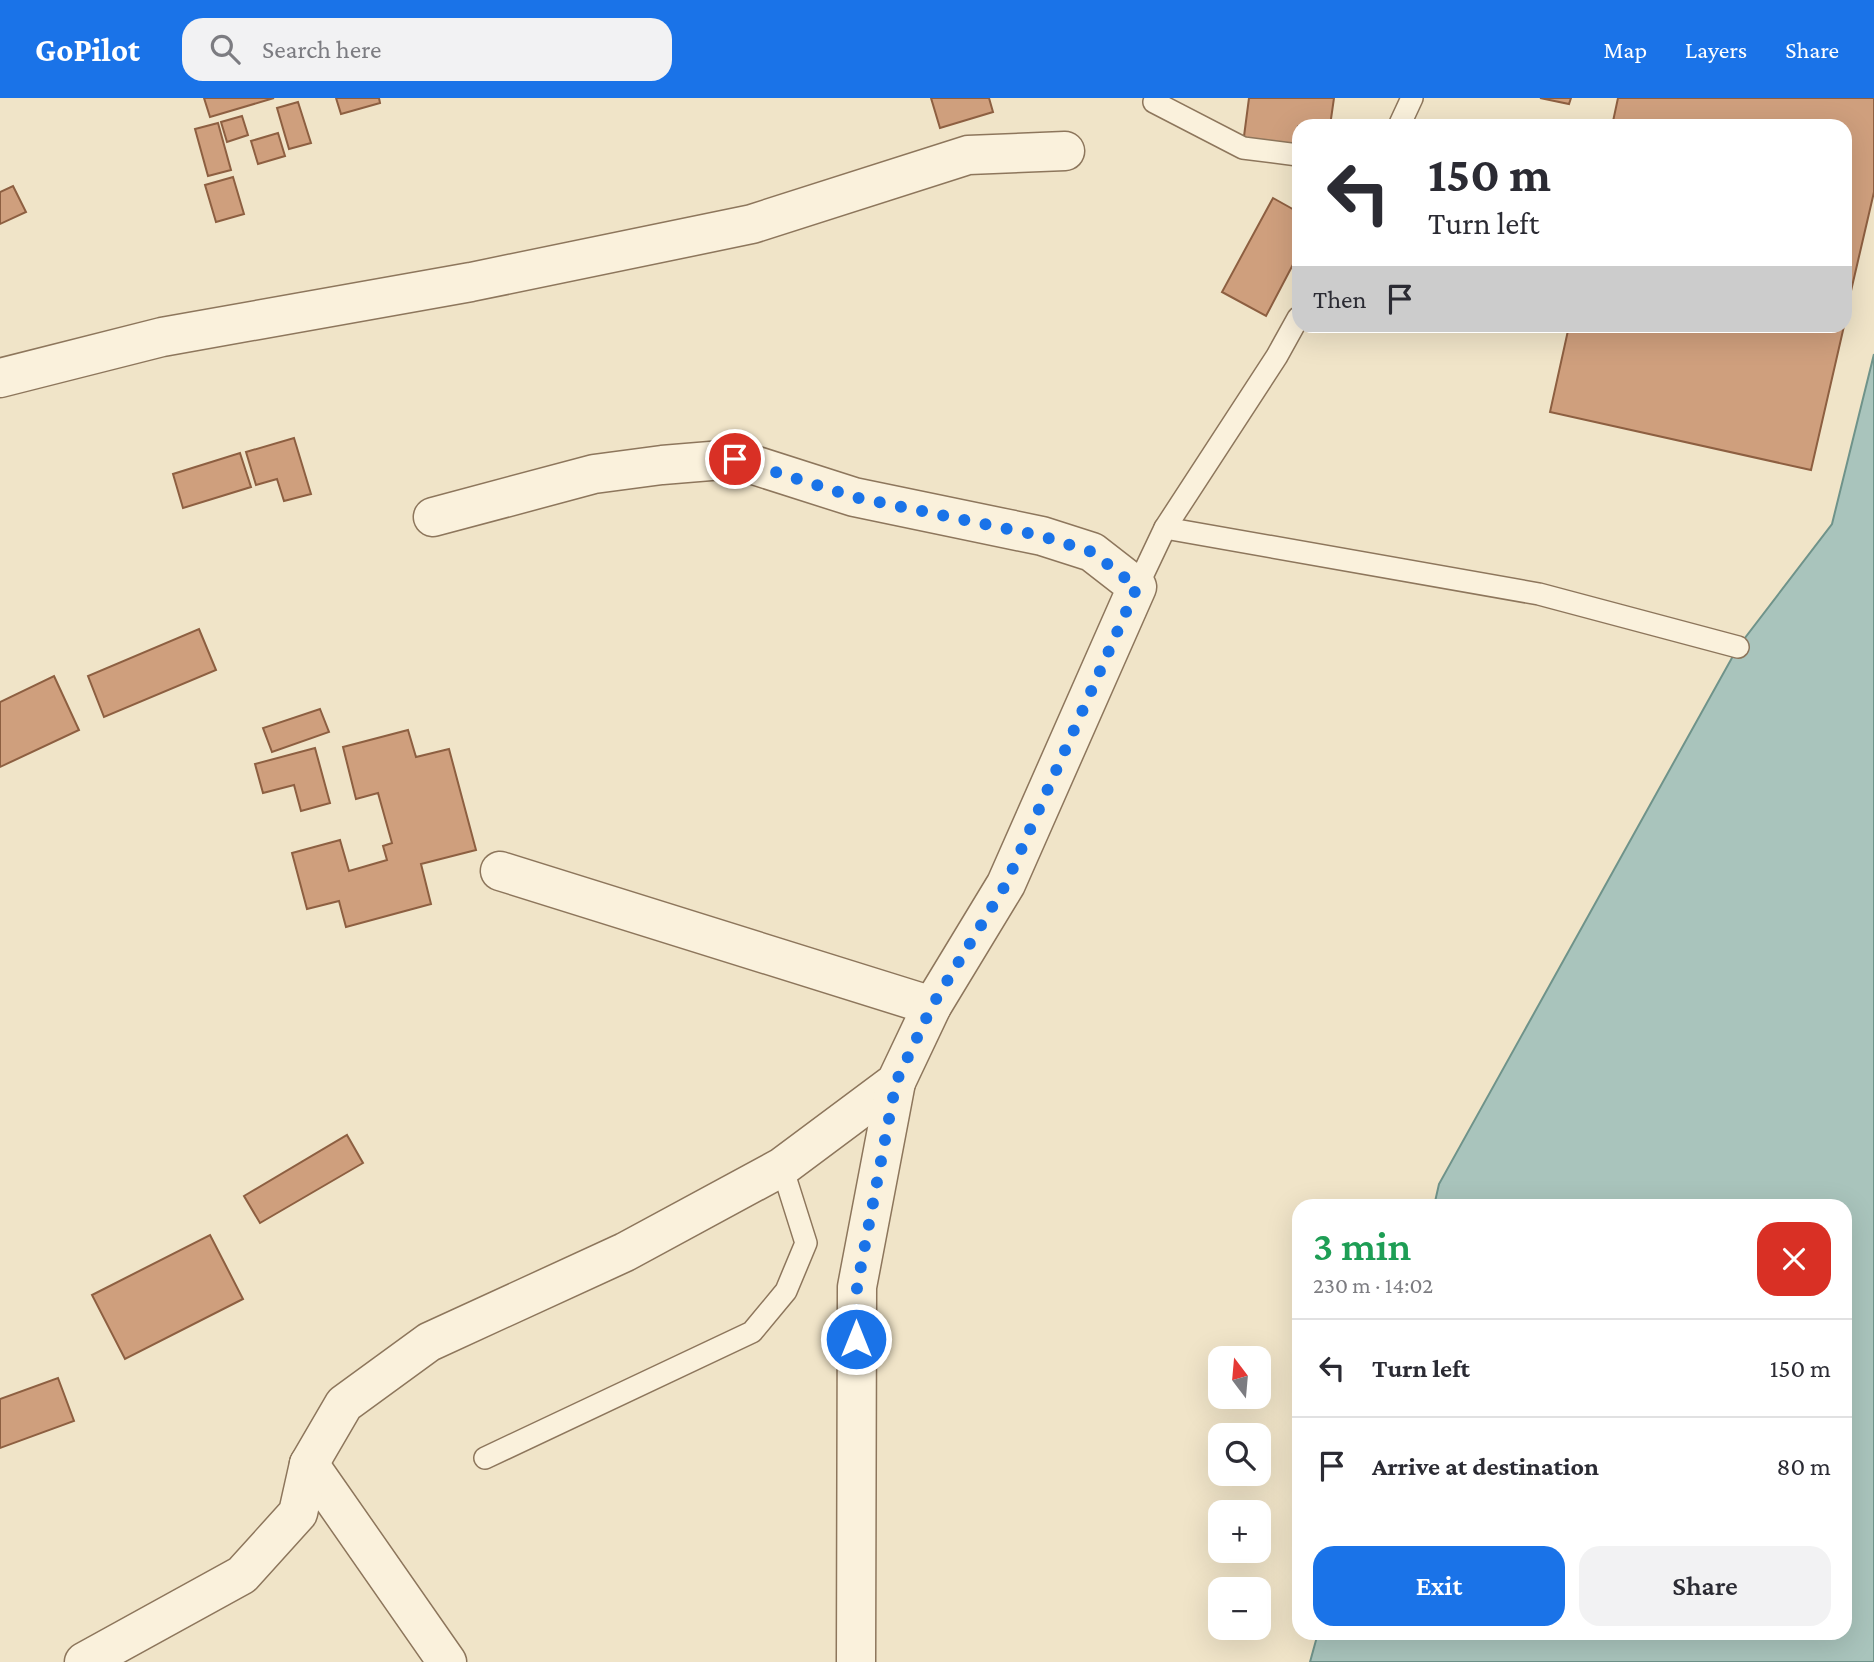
<!DOCTYPE html>
<meta charset="utf-8">
<style>
body{margin:0;font-family:"Crimson Pro",serif;background:#f2f2f3;color:#2b2b33;height:100vh;display:flex;flex-direction:column;font-size:26px;white-space:nowrap}
*{box-sizing:border-box;margin:0}
p{font-size:23px;color:#7c7c81}
.icon{flex:none;width:38px;height:38px;fill:none;stroke:currentColor;stroke-width:2;stroke-linecap:round;stroke-linejoin:round}
.map{position:relative;flex:1;overflow:hidden}
.panel{position:absolute;left:1292px;top:1101px;width:560px;height:441px;display:flex;flex-direction:column;background:#fff;border-radius:21px;box-shadow:0 7px 28px #0002}
.panel>*{flex:none}
.top-card{position:absolute;left:1292px;top:21px;width:560px;height:214px;border-radius:21px;box-shadow:0 7px 28px #0002;background:#fff;color:#2b2b33;overflow:hidden}
.needle{width:46px;rotate:344deg}
.controls{position:absolute;left:1208px;top:1248px;display:grid;gap:14px}
.controls a{display:grid;place-items:center;width:63px;height:63px;border-radius:14px;background:#fff;box-shadow:0 7px 28px #0002;font-size:35px}
.pin{position:absolute;display:grid;place-items:center;width:60px;height:60px;color:#fff;margin:-30px;border:4px solid #fff;border-radius:50%;box-shadow:0 2px 7px #0007}
.me{position:absolute;width:77px;margin:-38px;rotate:0deg;stroke-linejoin:round;filter:drop-shadow(0 0 5px #0008)}
.turn{display:flex;align-items:center;gap:24px;height:147px;padding:0 21px;font-size:32px}
.turn .icon{width:91px;height:91px;stroke-width:2.5}
.turn b{display:block;font-size:49px;line-height:60px}
.then{display:flex;align-items:center;height:66px;padding:0 21px;background:#0003;gap:14px;font-size:26px}
.round{display:grid;place-items:center;flex:none;width:74px;height:74px;border-radius:21px;background:#f2f2f3}
.headline{display:flex;align-items:center;justify-content:space-between;height:119px;padding:0 21px}
h1{font-size:42px;font-weight:600;line-height:52px;color:#1e9e55}
.cta{display:flex;gap:14px;margin-top:auto;padding:14px 21px}
.cta a{flex:1;height:80px;border-radius:21px;background:#1a73e8;color:#fff;font-size:28px;font-weight:600;line-height:80px;text-align:center}
.cta a+a{background:#f2f2f3;color:#2b2b33}
ul{padding:0;list-style:none}
li{display:flex;align-items:center;gap:21px;height:98px;padding:0 21px;border-top:2px solid #e1e1e2}
li div{flex:1}
li b{display:block;font-size:26px}
li em{font-style:normal}
header{display:flex;align-items:center;gap:42px;box-sizing:border-box;height:98px;padding:0 35px;background:#1a73e8;color:#fff}
header strong{font-size:33px}
nav{display:flex;gap:38px;margin-inline-start:auto;font-size:24px}
.search{width:490px;height:63px;background:#f2f2f3;display:flex;align-items:center;gap:18px;box-sizing:border-box;padding:0 24px;border-radius:21px;color:#7c7c81;font-size:26px}
.map>svg:first-child{display:block}
.water{fill:#a9c4bc;stroke:#6f938a;stroke-width:2}
.building{fill:#cf9f7d;stroke:#8d5f41;stroke-width:2}
.lines{fill:none;stroke-linecap:round;stroke-linejoin:round}
.lane-casing{stroke:#8d765c;stroke-width:24}
.street-casing{stroke:#8d765c;stroke-width:41}
.lane{stroke:#faf1dc;stroke-width:21}
.street{stroke:#faf1dc;stroke-width:38}
.route{stroke:#1a73e8;stroke-width:12;stroke-dasharray:0 21.6}
</style>
<header>
<strong>GoPilot</strong>
<div class="search"><svg class="icon" aria-label="search" viewBox="0 0 24 24"><circle cx="10" cy="10" r="6"/><path d="M15 15l6 6"/></svg>Search here</div>
<nav><a>Map</a><a>Layers</a><a>Share</a></nav>
</header>
<div class="map">
<svg width="1874" height="1564" viewBox="0 0 1874 1564">
<rect width="100%" height="100%" fill="#f0e4c8"/>
<polygon class="water" points="1874,256 1874,1564 1310,1564 1318,1535 1844,1535 1844,1108 1434,1108 1439,1086 1738,549 1832,426"/>
<g class="building">
<polygon points="204,0 274,0 210,19"/>
<polygon points="336,0 379,0 380,5 341,16"/>
<polygon points="931,0 989,0 993,14 940,30"/>
<polygon points="1249,0 1334,0 1330,28 1298,28 1298,53 1243,46"/>
<polygon points="1540,0 1571,0 1569,6"/>
<polygon points="1618,0 1874,0 1874,94 1844,223 1844,28 1612,28"/>
<polygon points="298,4 311,45 289,51 277,10"/>
<polygon points="242,18 248,37 227,44 221,24"/>
<polygon points="218,25 231,72 208,78 195,31"/>
<polygon points="278,35 285,58 258,66 251,43"/>
<polygon points="233,79 244,116 216,124 205,87"/>
<polygon points="13,88 26,114 0,126 0,94"/>
<polygon points="1273,100 1298,114 1298,157 1266,218 1222,194"/>
<polygon points="1569,228 1844,228 1811,372 1550,314"/>
<polygon points="294,340 311,396 284,403 277,381 256,387 246,354"/>
<polygon points="240,355 251,389 183,410 173,376"/>
<polygon points="199,531 216,572 104,619 88,578"/>
<polygon points="54,578 79,632 0,669 0,604"/>
<polygon points="320,611 329,634 272,654 263,630"/>
<polygon points="408,632 416,659 449,651 476,752 421,766 431,806 346,829 339,803 307,811 292,755 340,742 349,773 387,762 383,748 392,745 378,695 356,701 343,649"/>
<polygon points="315,650 330,705 301,713 294,687 263,695 255,666"/>
<polygon points="347,1037 363,1065 260,1125 244,1098"/>
<polygon points="210,1137 243,1201 125,1261 92,1197"/>
<polygon points="58,1280 74,1323 0,1350 0,1301"/>
</g>
<g class="lines">
<g class="lane-casing">
<g id="lane">
<polyline points="1154,4 1243,50 1298,57"/>
<polyline points="1399,28 1412,0"/>
<polyline points="1165,430 1539,496 1738,549"/>
<polyline points="1137,489 1165,430 1277,258 1298,220"/>
<polyline points="485,1360 752,1234 786,1193 806,1145 782,1069"/>
</g>
</g>
<g class="street-casing">
<g id="street">
<polyline points="0,280 162,239 471,184 752,126 968,57 1065,53"/>
<polyline points="500,773 932,908"/>
<polyline points="309,1366 447,1564"/>
<polyline points="84,1564 242,1477 298,1415 309,1366 344,1306 429,1244 625,1154 782,1069 896,984 932,908 1006,786 1137,489 1092,454 1042,438 854,399 735,361 662,367 594,376 433,419"/>
<polyline points="856,1564 857,1189 896,984"/>
</g>
</g>
<use href="#lane" class="lane"/>
<use href="#street" class="street"/>
</g>
<g class="lines">
<polyline class="route" points="735,361 854,399 1042,438 1092,454 1137,489 1006,786 932,908 896,984 857,1189 856,1241"/>
</g>
</svg>
<div class="controls">
<a><svg class="needle" viewBox="-14 -14 28 28"><path d="M0-13l5 13h-10z" fill="#e53935"/><path d="M0 13l5-13h-10z" fill="#7c7c81"/></svg></a>
<a><svg class="icon" aria-label="search" viewBox="0 0 24 24"><circle cx="10" cy="10" r="6"/><path d="M15 15l6 6"/></svg></a>
<a>+</a>
<a>−</a>
</div>
<div class="pin" style="left:735px;top:361px;background:#d93025"><svg class="icon" aria-label="arrive" viewBox="0 0 24 24"><path d="M6 21V4h12l-3 4 3 4H6"/></svg></div>
<svg class="me" style="left:856px;top:1241px" viewBox="-20 -20 40 40"><circle r="17" fill="#1a73e8" stroke="#fff" stroke-width="3"/><path d="M0-11L8 9 0 5-8 9z" fill="#fff"/></svg>
<div class="top-card">
<div class="turn"><svg class="icon" aria-label="left" viewBox="0 0 24 24"><path d="M17 20v-9H6M10 6l-5 5 5 5"/></svg><div><b>150 m</b>Turn left</div></div>
<div class="then">Then<svg class="icon" aria-label="arrive" viewBox="0 0 24 24"><path d="M6 21V4h12l-3 4 3 4H6"/></svg></div>
</div>
<section class="panel">
<div class="headline"><div><h1>3 min</h1><p>230 m · 14:02</p></div><a class="round" style="background:#d93025;color:#fff"><svg class="icon" aria-label="close" viewBox="0 0 24 24"><path d="M6 6l12 12M18 6L6 18"/></svg></a></div>
<ul>
<li><svg class="icon" aria-label="left" viewBox="0 0 24 24"><path d="M17 20v-9H6M10 6l-5 5 5 5"/></svg><div><b>Turn left</b></div><em>150 m</em></li>
<li><svg class="icon" aria-label="arrive" viewBox="0 0 24 24"><path d="M6 21V4h12l-3 4 3 4H6"/></svg><div><b>Arrive at destination</b></div><em>80 m</em></li>
</ul>
<div class="cta"><a>Exit</a><a>Share</a></div>
</section>
</div>
